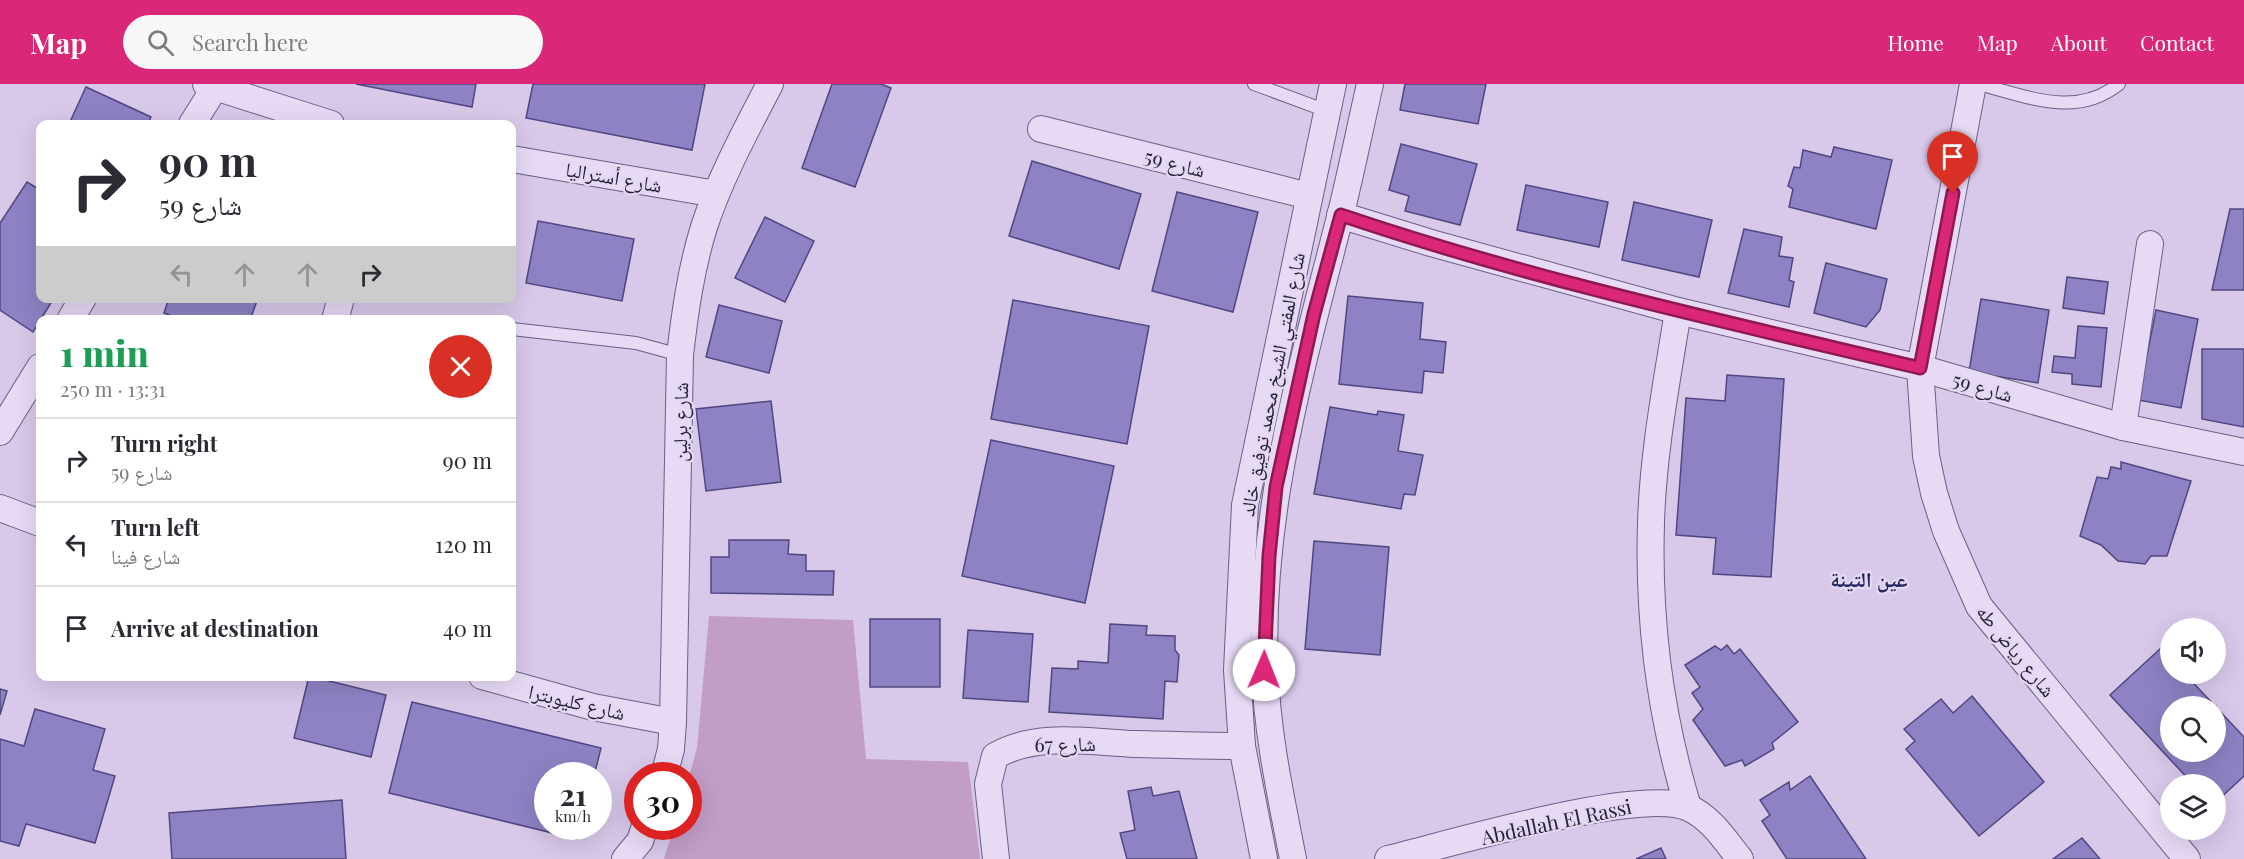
<!DOCTYPE html>
<meta charset="utf-8">
<style>
body{margin:0;font-family:"Playfair Display","Noto Naskh Arabic",serif;background:#f7f7f7;color:#2b2b33;height:100vh;display:flex;flex-direction:column;font-size:22px;white-space:nowrap}
*{box-sizing:border-box;margin:0}
p{font-size:20px;color:#7c7c81}
.icon{flex:none;width:33px;height:33px;fill:none;stroke:currentColor;stroke-width:2;stroke-linecap:round;stroke-linejoin:round}
.map{position:relative;flex:1;overflow:hidden}
.drawer{position:absolute;left:36px;top:231px;width:480px;height:366px;display:flex;flex-direction:column;background:#fff;border-radius:12px;box-shadow:0 6px 24px #0002}
.drawer>*{flex:none}
.hud{position:absolute;left:36px;top:36px;width:480px;height:183px;border-radius:12px;box-shadow:0 6px 24px #0002;background:#fff;color:#2b2b33;overflow:hidden}
.buttons{position:absolute;left:2160px;top:534px;display:grid;gap:12px}
.buttons a{display:grid;place-items:center;width:66px;height:66px;border-radius:50%;background:#fff;box-shadow:0 6px 24px #0002;font-size:30px}
.speed{position:absolute;left:534px;top:678px;display:flex;gap:12px;font-size:30px;font-weight:700;text-align:center}
.speed>*{display:grid;place-content:center;width:78px;height:78px;border-radius:50%;background:#fff;box-shadow:0 6px 24px #0002;line-height:1}
.speed small{font-size:15px;font-weight:400}
.speed .limit{border:9px solid #d22;background:#fff;color:#111}
.pin{position:absolute;display:grid;place-items:center;width:51px;height:51px;color:#fff;margin:-62px -26px;border-radius:50% 50% 50% 0;rotate:-45deg;box-shadow:0 0 6px #0007}
.pin .icon{rotate:45deg}
.me{position:absolute;width:66px;margin:-33px;rotate:1deg;stroke-linejoin:round;filter:drop-shadow(0 0 4px #0008)}
.turn{display:flex;align-items:center;gap:21px;height:126px;padding:0 24px;font-size:27px}
.turn .icon{width:78px;height:78px;stroke-width:2.5}
.turn b{display:block;font-size:42px;line-height:51px}
.lanes{display:flex;align-items:center;height:57px;padding:0 24px;background:#0003;justify-content:center;gap:30px;direction:ltr}
.lanes .off{opacity:.35}
.round{display:grid;place-items:center;flex:none;width:63px;height:63px;border-radius:32px;background:#f7f7f7}
.head{display:flex;align-items:center;justify-content:space-between;height:102px;padding:0 24px}
h1{font-size:36px;font-weight:800;line-height:45px;color:#1e9e55}
ul{padding:0;list-style:none}
li{display:flex;align-items:center;gap:18px;height:84px;padding:0 24px;border-top:2px solid #e1e1e2}
li div{flex:1}
li b{display:block;font-size:22px}
li em{font-style:normal}
header{display:flex;align-items:center;gap:36px;box-sizing:border-box;height:84px;padding:0 30px;background:#db2777;color:#fff}
header strong{font-size:28px}
nav{display:flex;gap:33px;margin-inline-start:auto;font-size:21px}
.search{width:420px;height:54px;background:#f7f7f7;display:flex;align-items:center;gap:15px;box-sizing:border-box;padding:0 21px;border-radius:33px;color:#7c7c81;font-size:22px}
.map>svg:first-child{display:block}
.green{fill:#c29dc7}
.building{fill:#8e82c4;stroke:#514780;stroke-width:1.5;fill-rule:evenodd}
.lines{fill:none;stroke-linecap:round;stroke-linejoin:round}
.service-casing{stroke:#6a5f84;stroke-width:14}
.minor-casing{stroke:#6a5f84;stroke-width:28}
.service{stroke:#e7daf5;stroke-width:12}
.minor{stroke:#e7daf5;stroke-width:26}
.route-casing{stroke:#8e194d;stroke-width:15}
.route{stroke:#db2777;stroke-width:10}
.labels{text-anchor:middle;dominant-baseline:central;stroke-width:4.5;stroke-linejoin:round;paint-order:stroke}
.street-label{font-size:20px;fill:#262136;stroke:#e4d7f2}
.neighbourhood-label{font-size:21px;font-weight:bold;fill:#25265e;stroke:#e4d7f2}
</style>
<header>
<strong>Map</strong>
<div class="search"><svg class="icon" aria-label="search" viewBox="0 0 24 24"><circle cx="10" cy="10" r="6"/><path d="M15 15l6 6"/></svg>Search here</div>
<nav><a>Home</a><a>Map</a><a>About</a><a>Contact</a></nav>
</header>
<div class="map">
<svg width="2244" height="775" viewBox="0 0 2244 775">
<rect width="100%" height="100%" fill="#d8c8ea"/>
<polygon class="green" points="709,532 853,536 866,675 968,678 980,775 664,775 674,743 688,742 689,693 697,664"/>
<g class="building">
<polygon points="356,0 476,0 472,23"/>
<polygon points="533,0 705,0 692,66 526,34"/>
<polygon points="832,0 881,0 891,4 855,103 802,84"/>
<polygon points="1405,0 1486,0 1478,40 1400,26"/>
<polygon points="86,3 151,33 148,40 69,40"/>
<polygon points="1401,60 1477,80 1460,141 1405,127 1409,112 1389,106"/>
<polygon points="1834,63 1892,76 1876,145 1789,123 1793,105 1788,102 1794,83 1800,84 1803,66 1831,73"/>
<polygon points="1032,77 1141,110 1119,185 1009,152"/>
<polygon points="27,98 40,106 40,214 54,214 33,248 0,226 0,139"/>
<polygon points="1526,101 1608,118 1599,163 1517,146"/>
<polygon points="1177,108 1258,128 1233,228 1152,207"/>
<polygon points="1634,118 1712,136 1699,193 1622,176"/>
<polygon points="2230,125 2244,125 2244,206 2212,206"/>
<polygon points="765,133 814,157 785,218 735,194"/>
<polygon points="538,137 634,155 622,217 526,199"/>
<polygon points="1744,145 1782,153 1779,172 1793,174 1789,196 1794,198 1789,223 1728,209"/>
<polygon points="1826,179 1887,195 1880,226 1866,243 1814,229"/>
<polygon points="2067,193 2108,198 2104,230 2063,224"/>
<polygon points="1348,212 1423,219 1420,255 1446,258 1443,289 1424,287 1422,309 1339,300"/>
<polygon points="169,214 258,214 250,236 182,236 164,229"/>
<polygon points="1981,215 2049,226 2038,299 1969,288"/>
<polygon points="1013,216 1149,242 1127,360 991,335"/>
<polygon points="719,221 782,237 769,289 706,273"/>
<polygon points="2156,226 2198,235 2181,324 2138,316"/>
<polygon points="2078,242 2107,244 2101,303 2072,300 2072,290 2052,288 2054,272 2075,274"/>
<polygon points="2202,265 2244,265 2244,343 2202,335"/>
<polygon points="1727,291 1784,295 1771,493 1713,490 1716,454 1676,451 1686,314 1725,317"/>
<polygon points="771,317 781,398 706,407 696,325"/>
<polygon points="1330,323 1377,331 1378,327 1404,331 1398,367 1423,371 1415,411 1404,410 1401,425 1314,410"/>
<polygon points="991,356 1114,382 1085,519 962,492"/>
<polygon points="2121,378 2191,397 2167,472 2151,472 2145,480 2118,477 2101,461 2080,452 2097,393 2108,395 2111,383 2121,385"/>
<polygon points="729,456 789,456 788,470 806,471 806,487 834,487 833,511 711,509 711,473 729,473"/>
<polygon points="1314,457 1389,463 1380,571 1305,565"/>
<rect x="870" y="535" width="70" height="68"/>
<polygon points="1110,540 1147,542 1146,551 1175,552 1175,566 1179,571 1177,598 1165,597 1163,635 1049,628 1052,584 1078,585 1078,577 1108,579"/>
<polygon points="968,546 1033,550 1028,618 963,614"/>
<polygon points="1727,561 1734,570 1740,565 1798,638 1772,659 1774,665 1745,682 1742,676 1725,682 1693,636 1703,625 1692,609 1700,603 1685,581 1715,562 1721,566"/>
<path d="M2161,564L2170,574V590H2185L2244,653V692L2216,718V700H2193L2110,611ZM2170,622H2216V668H2170Z"/>
<polygon points="309,592 386,611 371,673 294,654"/>
<polygon points="0,605 7,607 0,631"/>
<polygon points="1972,612 2044,698 1979,752 1906,665 1915,657 1904,645 1941,615 1953,629"/>
<polygon points="412,618 601,664 594,692 548,692 548,742 581,742 577,755 389,709"/>
<polygon points="35,625 105,645 93,686 115,692 95,759 26,740 19,762 0,757 0,655 24,662"/>
<polygon points="1810,692 1866,775 1787,775 1762,737 1770,731 1760,716 1789,698 1790,706"/>
<polygon points="1151,703 1153,712 1179,707 1197,775 1127,775 1120,749 1135,746 1128,707"/>
<polygon points="342,716 346,775 172,775 169,729"/>
<polygon points="2082,754 2100,775 2053,775"/>
<polygon points="1661,764 1666,775 1636,775"/>
</g>
<g class="lines">
<g class="service-casing">
<g id="service">
<polyline points="1254,0 1327,27"/>
<path d="M1978,0C2027,12 2075,35 2119,0"/>
<polyline points="512,245 636,259 680,271"/>
</g>
</g>
<g class="minor-casing">
<g id="minor">
<polyline points="206,0 331,40"/>
<polyline points="1973,0 1920,284 1926,372 1934,409 1946,447 1979,522 2187,775"/>
<polyline points="192,40 217,0"/>
<polyline points="1041,45 1309,112"/>
<polyline points="512,75 716,110"/>
<polyline points="1340,131 1431,159 1678,227 1920,284 2123,343 2244,368"/>
<path d="M1678,227C1667,297 1653,368 1651,439C1648,535 1660,631 1688,723"/>
<polyline points="70,236 83,214"/>
<polyline points="335,236 341,214"/>
<polyline points="2123,343 2150,160"/>
<polyline points="0,348 40,283"/>
<polyline points="0,424 40,439"/>
<polyline points="482,592 593,623 673,638"/>
<path d="M664,692L671,665L673,638L680,271C685,228 691,185 704,143C720,94 746,46 770,0"/>
<polyline points="625,775 640,757 645,742"/>
<path d="M996,775L988,700L995,672C1036,648 1089,658 1135,660C1171,661 1206,662 1242,662"/>
<polyline points="1264,775 1242,662 1237,586 1245,421 1333,0"/>
<path d="M1293,775C1281,713 1267,650 1265,587C1258,431 1302,282 1340,133C1351,89 1360,44 1370,0"/>
<path d="M1388,775C1446,761 1642,702 1689,724C1711,734 1725,756 1740,775"/>
</g>
</g>
<use href="#service" class="service"/>
<use href="#minor" class="minor"/>
</g>
<g class="lines">
<g class="route-casing">
<path id="route" d="M1264,586L1269,472L1276,403L1314,230L1341,131C1530,195 1726,238 1920,284L1953,109"/>
</g>
<use href="#route" class="route"/>
</g>
<g class="labels">
<g class="street-label">
<text transform="translate(1175 78) rotate(14)">شارع 59</text>
<text transform="translate(614 92) rotate(10)">شارع أستراليا</text>
<text transform="translate(1271 300) rotate(-79)">شارع المفتي الشيخ محمد توفيق خالد</text>
<text transform="translate(1983 302) rotate(16)">شارع 59</text>
<text transform="translate(679 338) rotate(-89)">شارع برلين</text>
<text transform="translate(2017 566) rotate(51)">شارع رياض طه</text>
<text transform="translate(577 617) rotate(13)">شارع كليوبترا</text>
<text transform="translate(1065 659) rotate(-1)">شارع 67</text>
<text transform="translate(1556 737) rotate(-12)">Abdallah El Rassi</text>
</g>
<g class="neighbourhood-label">
<text x="1869" y="494">عين التينة</text>
</g>
</g>
</svg>
<div class="buttons">
<a><svg class="icon" aria-label="sound" viewBox="0 0 24 24"><path d="M4 9h4l5-4v14l-5-4H4zM17 9q2 3 0 6"/></svg></a>
<a><svg class="icon" aria-label="search" viewBox="0 0 24 24"><circle cx="10" cy="10" r="6"/><path d="M15 15l6 6"/></svg></a>
<a><svg class="icon" aria-label="layers" viewBox="0 0 24 24"><path d="M12 4l9 5-9 5-9-5zM3 14l9 5 9-5"/></svg></a>
</div>
<div class="speed"><div>21<small>km/h</small></div><div class="limit">30</div></div>
<div class="pin" style="left:1953px;top:109px;background:#d93025"><svg class="icon" aria-label="arrive" viewBox="0 0 24 24"><path d="M6 21V4h12l-3 4 3 4H6"/></svg></div>
<svg class="me" style="left:1264px;top:586px" viewBox="-20 -20 40 40"><circle r="19" fill="#fff"/><path d="M0-13L10 11 0 6-10 11z" fill="#db2777"/></svg>
<div class="hud">
<div class="turn"><svg class="icon" aria-label="right" viewBox="0 0 24 24"><path d="M7 20v-9h11M14 6l5 5-5 5"/></svg><div><b>90 m</b>شارع 59</div></div>
<div class="lanes"><svg class="icon off" aria-label="left" viewBox="0 0 24 24"><path d="M17 20v-9H6M10 6l-5 5 5 5"/></svg><svg class="icon off" aria-label="ahead" viewBox="0 0 24 24"><path d="M12 20V5M6 11l6-6 6 6"/></svg><svg class="icon off" aria-label="ahead" viewBox="0 0 24 24"><path d="M12 20V5M6 11l6-6 6 6"/></svg><svg class="icon" aria-label="right" viewBox="0 0 24 24"><path d="M7 20v-9h11M14 6l5 5-5 5"/></svg></div>
</div>
<section class="drawer">
<div class="head"><div><h1>1 min</h1><p>250 m · 13:31</p></div><a class="round" style="background:#d93025;color:#fff"><svg class="icon" aria-label="close" viewBox="0 0 24 24"><path d="M6 6l12 12M18 6L6 18"/></svg></a></div>
<ul>
<li><svg class="icon" aria-label="right" viewBox="0 0 24 24"><path d="M7 20v-9h11M14 6l5 5-5 5"/></svg><div><b>Turn right</b><p>شارع 59</p></div><em>90 m</em></li>
<li><svg class="icon" aria-label="left" viewBox="0 0 24 24"><path d="M17 20v-9H6M10 6l-5 5 5 5"/></svg><div><b>Turn left</b><p>شارع فينا</p></div><em>120 m</em></li>
<li><svg class="icon" aria-label="arrive" viewBox="0 0 24 24"><path d="M6 21V4h12l-3 4 3 4H6"/></svg><div><b>Arrive at destination</b></div><em>40 m</em></li>
</ul>
</section>
</div>
